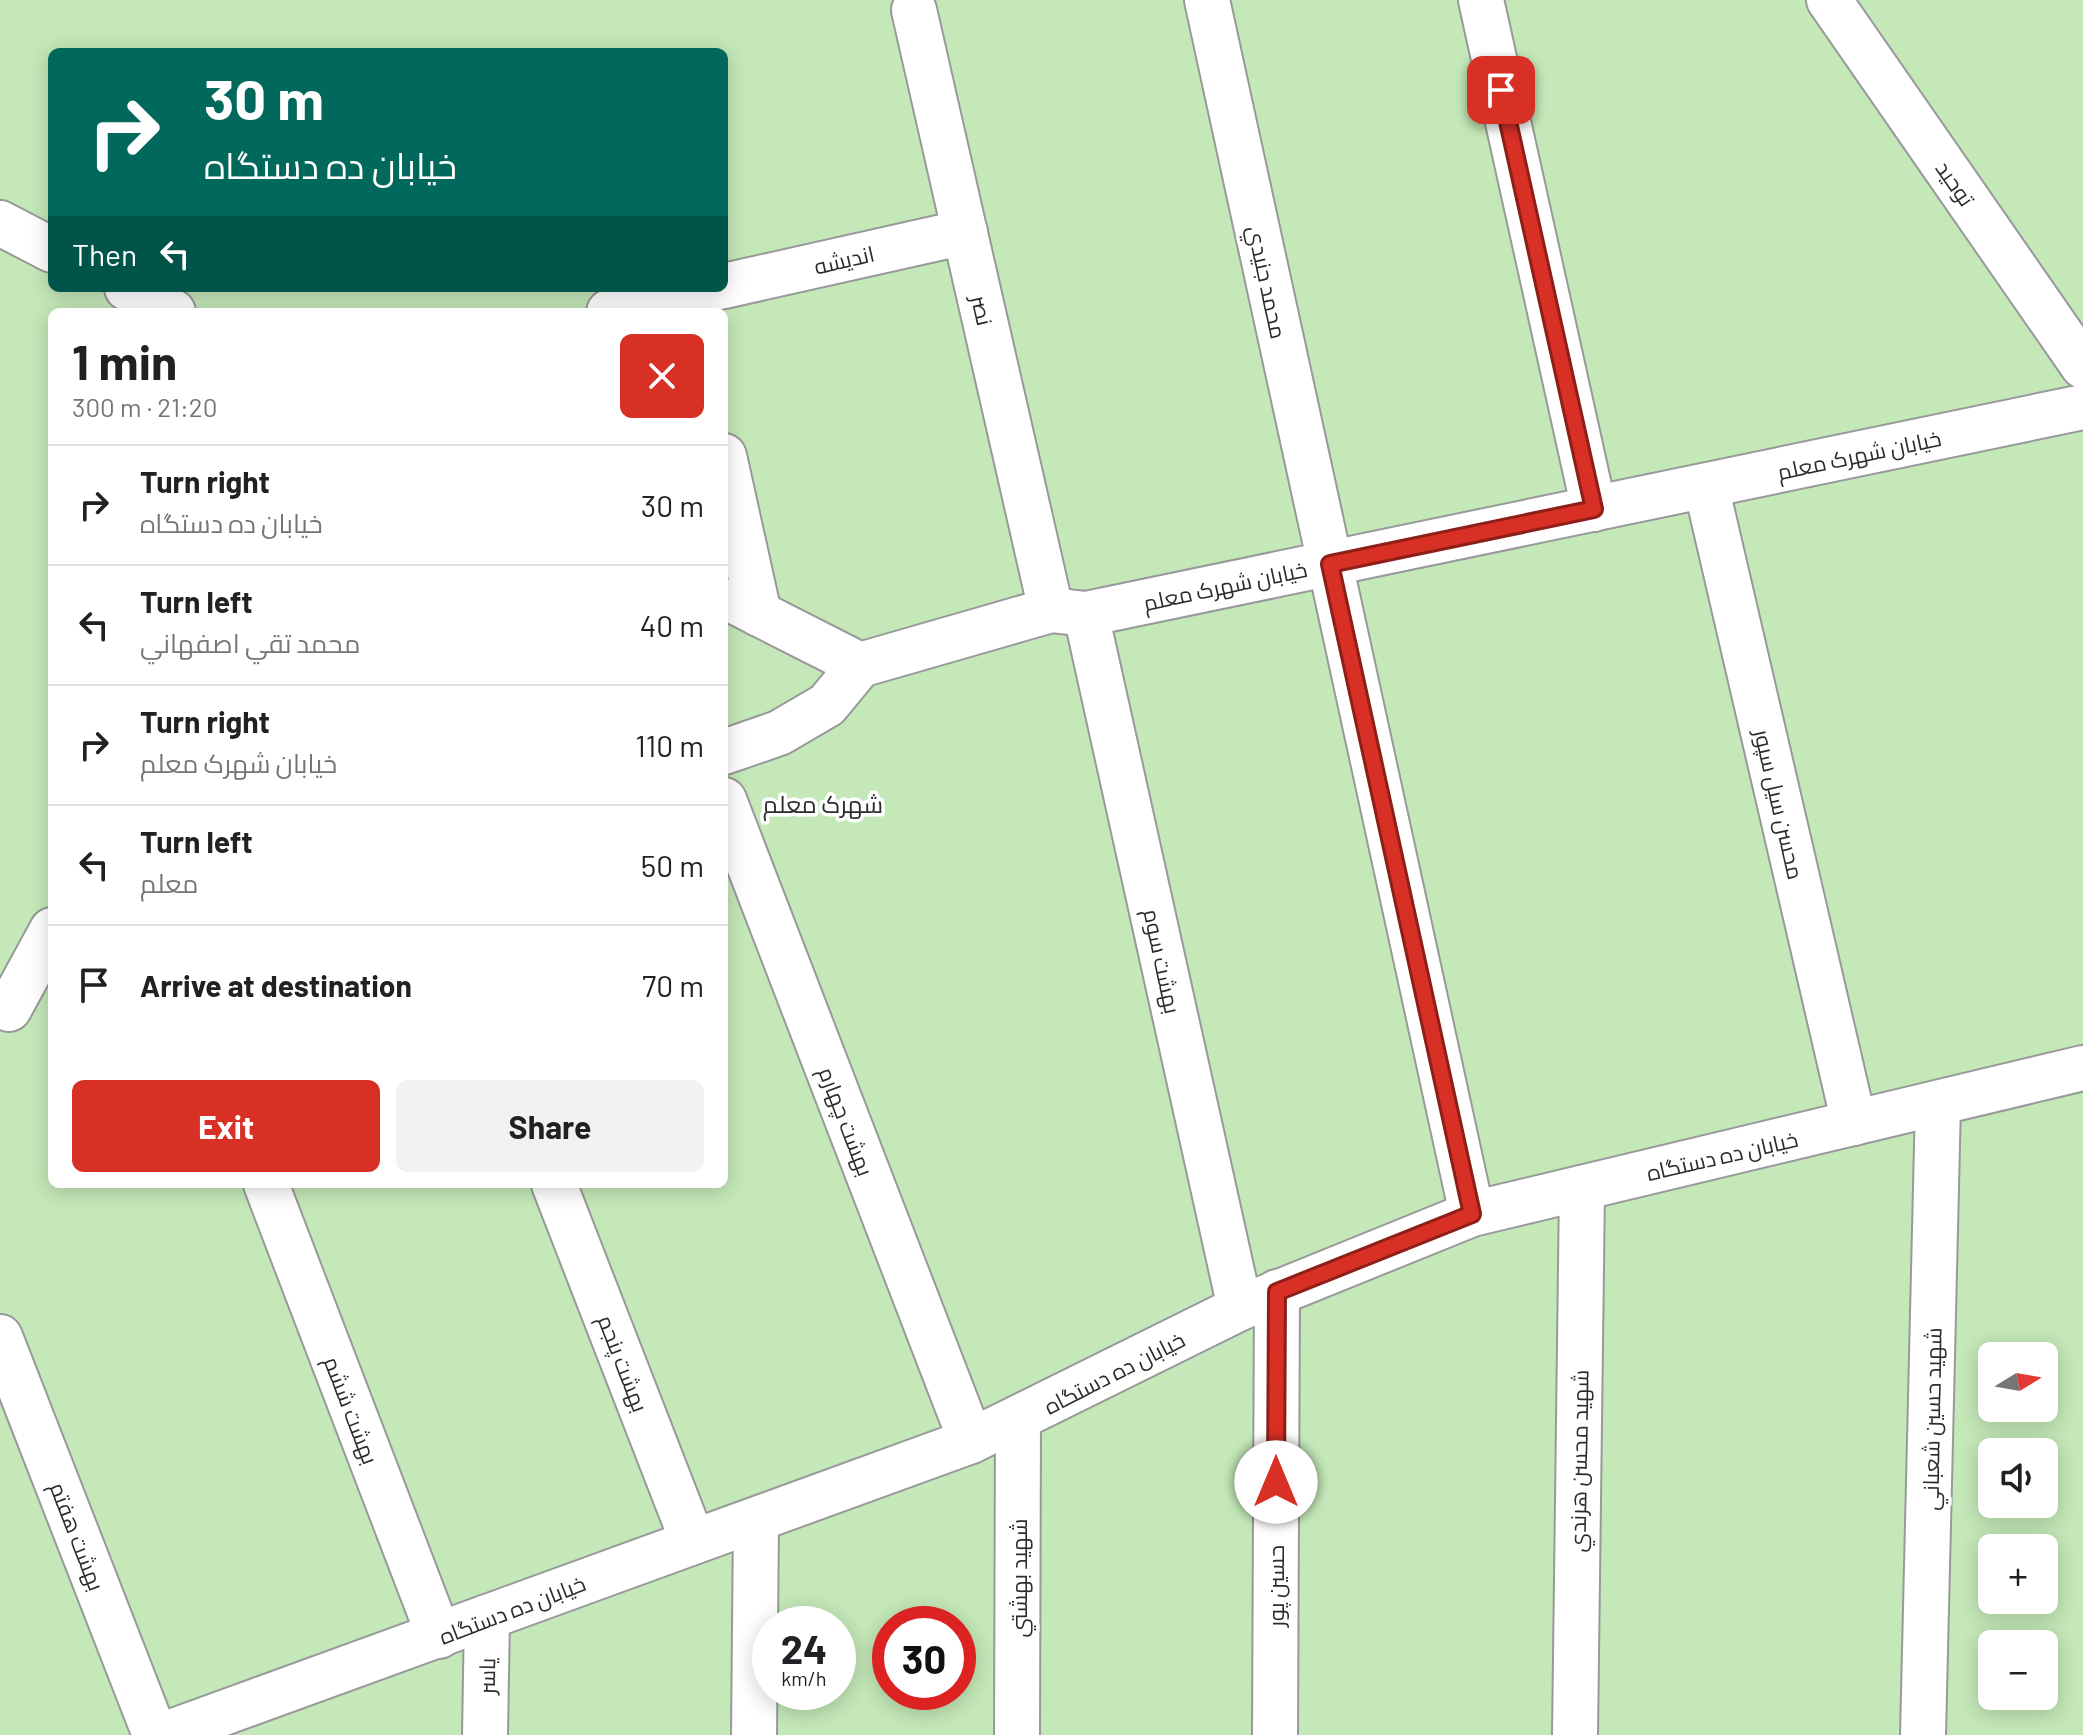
<!DOCTYPE html>
<meta charset="utf-8">
<style>
body{margin:0;font-family:Barlow,Cairo,sans-serif;background:#f2f2f2;color:#202124;height:100vh;display:flex;flex-direction:column;font-size:30px;white-space:nowrap}
*{box-sizing:border-box;margin:0}
p{font-size:26px;color:#757577}
.icon{flex:none;width:44px;height:44px;fill:none;stroke:currentColor;stroke-width:2;stroke-linecap:round;stroke-linejoin:round}
.map{position:relative;flex:1;overflow:hidden}
.side{position:absolute;left:48px;top:308px;width:680px;height:880px;display:flex;flex-direction:column;background:#fff;border-radius:12px;box-shadow:0 4px 20px #0003}
.side>*{flex:none}
.banner{position:absolute;left:48px;top:48px;width:680px;height:244px;border-radius:12px;box-shadow:0 4px 20px #0003;background:#00695c;color:#fff;overflow:hidden}
.needle{width:52px;rotate:79deg}
.tools{position:absolute;left:1978px;top:1342px;display:grid;gap:16px}
.tools a{display:grid;place-items:center;width:80px;height:80px;border-radius:12px;background:#fff;box-shadow:0 4px 20px #0003;font-size:40px}
.speed{position:absolute;left:752px;top:1606px;display:flex;gap:16px;font-size:40px;font-weight:700;text-align:center}
.speed>*{display:grid;place-content:center;width:104px;height:104px;border-radius:50%;background:#fff;box-shadow:0 4px 20px #0003;line-height:1}
.speed small{font-size:20px;font-weight:400}
.speed .limit{border:12px solid #d22;background:#fff;color:#111}
.pin{position:absolute;display:grid;place-items:center;width:68px;height:68px;color:#fff;margin:-34px;border-radius:16px;box-shadow:0 4px 12px #0006}
.me{position:absolute;width:88px;margin:-44px;rotate:0deg;stroke-linejoin:round;filter:drop-shadow(0 0 6px #0008)}
.turn{display:flex;align-items:center;gap:28px;height:168px;padding:0 24px;font-size:36px}
.turn .icon{width:104px;height:104px;stroke-width:2.5}
.turn b{display:block;font-size:56px;line-height:68px}
.then{display:flex;align-items:center;height:76px;padding:0 24px;background:#0003;gap:16px;font-size:30px}
.round{display:grid;place-items:center;flex:none;width:84px;height:84px;border-radius:12px;background:#f2f2f2}
.headline{display:flex;align-items:center;justify-content:space-between;height:136px;padding:0 24px}
h1{font-size:48px;font-weight:700;line-height:60px}
.button{display:flex;gap:16px;margin-top:auto;padding:16px 24px}
.button a{flex:1;height:92px;border-radius:12px;background:#d93025;color:#fff;font-size:32px;font-weight:700;line-height:92px;text-align:center}
.button a+a{background:#f2f2f2;color:#202124}
ul{padding:0;list-style:none}
li{display:flex;align-items:center;gap:24px;height:120px;padding:0 24px;border-top:2px solid #e0e0e0}
li div{flex:1}
li b{display:block;font-size:30px}
li em{font-style:normal}
.map>svg:first-child{display:block}
.green{fill:#c4e8b8;fill-rule:evenodd}
.lines{fill:none;stroke-linecap:round;stroke-linejoin:round}
.minor-casing{stroke:#98999a;stroke-width:48}
.major-casing{stroke:#98999a;stroke-width:48}
.minor{stroke:#fff;stroke-width:44}
.major{stroke:#fff;stroke-width:44}
.route-casing{stroke:#8d1f18;stroke-width:20}
.route{stroke:#d93025;stroke-width:14}
.labels{text-anchor:middle;dominant-baseline:central;stroke-width:7;stroke-linejoin:round;paint-order:stroke}
.street-label{font-size:22px;fill:#2b2c2c;stroke:#fff}
.neighbourhood-label{font-size:24px;fill:#2b2c2c;stroke:#fff}
</style>
<div class="map">
<svg width="2083" height="1735" viewBox="0 0 2083 1735">
<rect width="100%" height="100%" fill="#edeef0"/>
<path class="green" d="M0,0H2083V1735H0ZM52,52H724V288H52ZM52,312H724V1184H52ZM1992,1356H2044V1408H1992ZM1992,1452H2044V1504H1992ZM1992,1548H2044V1600H1992ZM770,1624H838V1692H770ZM890,1624H958V1692H890ZM1992,1644H2044V1696H1992Z"/>
<g class="lines">
<g class="minor-casing">
<g id="minor">
<polyline points="1207,0 1472,1214"/>
<polyline points="1481,0 1594,509"/>
<polyline points="914,10 1051,610"/>
<polyline points="0,223 52,250"/>
<polyline points="724,286 965,232"/>
<polyline points="127,288 173,312"/>
<polyline points="609,312 716,288"/>
<polyline points="724,456 759,614"/>
<polyline points="1706,486 1854,1123"/>
<polyline points="734,601 860,665"/>
<polyline points="1086,614 1240,1308"/>
<polyline points="724,752 779,733 827,705 860,665 1051,610 1086,614 2083,407"/>
<polyline points="724,800 971,1441"/>
<polyline points="9,1009 52,930"/>
<polyline points="266,1184 439,1636"/>
<polyline points="554,1184 693,1542"/>
<polyline points="0,1337 155,1735"/>
<polyline points="163,1735 971,1441 1240,1308 1472,1214 2083,1068"/>
<polyline points="485,1735 487,1617"/>
<polyline points="754,1735 756,1521"/>
<polyline points="1017,1735 1018,1420"/>
<polyline points="1275,1735 1277,1292"/>
<polyline points="1575,1735 1582,1188"/>
<polyline points="1923,1735 1938,1103"/>
</g>
</g>
<g class="major-casing">
<polyline id="major" points="1829,0 2083,366"/>
</g>
<use href="#minor" class="minor"/>
<use href="#major" class="major"/>
</g>
<g class="lines">
<g class="route-casing">
<polyline id="route" points="1276,1482 1277,1292 1472,1214 1330,564 1594,509 1501,90"/>
</g>
<use href="#route" class="route"/>
</g>
<g class="labels">
<g class="street-label">
<text transform="translate(1956 183) rotate(55)">توحید</text>
<text transform="translate(844 259) rotate(-13)">اندیشه</text>
<text transform="translate(1268 282) rotate(78)">محمد جنيدي</text>
<text transform="translate(983 310) rotate(77)">نصر</text>
<text transform="translate(1859 454) rotate(-12)">خیابان شهرک معلم</text>
<text transform="translate(1225 585) rotate(-12)">خیابان شهرک معلم</text>
<text transform="translate(1780 804) rotate(77)">محسن سيل سپور</text>
<text transform="translate(1163 961) rotate(78)">بهشت سوم</text>
<text transform="translate(847 1121) rotate(69)">بهشت چهارم</text>
<text transform="translate(1722 1155) rotate(-13)">خیابان ده دستگاه</text>
<text transform="translate(624 1363) rotate(69)">بهشت پنجم</text>
<text transform="translate(1114 1372) rotate(-27)">خیابان ده دستگاه</text>
<text transform="translate(352 1410) rotate(69)">بهشت ششم</text>
<text transform="translate(1931 1419) rotate(-89)">شهيد حسين شعباني</text>
<text transform="translate(1578 1461) rotate(-89)">شهيد محسن هرندي</text>
<text transform="translate(78 1536) rotate(69)">بهشت هفتم</text>
<text transform="translate(1018 1578) rotate(-90)">شهيد بهشتي</text>
<text transform="translate(1275 1586) rotate(-90)">حسين پور</text>
<text transform="translate(512 1609) rotate(-21)">خیابان ده دستگاه</text>
<text transform="translate(486 1676) rotate(-89)">یاسر</text>
</g>
<g class="neighbourhood-label">
<text x="823" y="803">شهرک معلم</text>
</g>
</g>
</svg>
<div class="tools">
<a><svg class="needle" viewBox="-14 -14 28 28"><path d="M0-13l5 13h-10z" fill="#e53935"/><path d="M0 13l5-13h-10z" fill="#757577"/></svg></a>
<a><svg class="icon" aria-label="sound" viewBox="0 0 24 24"><path d="M4 9h4l5-4v14l-5-4H4zM17 9q2 3 0 6"/></svg></a>
<a>+</a>
<a>−</a>
</div>
<div class="speed"><div>24<small>km/h</small></div><div class="limit">30</div></div>
<div class="pin" style="left:1501px;top:90px;background:#d93025"><svg class="icon" aria-label="arrive" viewBox="0 0 24 24"><path d="M6 21V4h12l-3 4 3 4H6"/></svg></div>
<svg class="me" style="left:1276px;top:1482px" viewBox="-20 -20 40 40"><circle r="19" fill="#fff"/><path d="M0-13L10 11 0 6-10 11z" fill="#d93025"/></svg>
<div class="banner">
<div class="turn"><svg class="icon" aria-label="right" viewBox="0 0 24 24"><path d="M7 20v-9h11M14 6l5 5-5 5"/></svg><div><b>30 m</b>خیابان ده دستگاه</div></div>
<div class="then">Then<svg class="icon" aria-label="left" viewBox="0 0 24 24"><path d="M17 20v-9H6M10 6l-5 5 5 5"/></svg></div>
</div>
<section class="side">
<div class="headline"><div><h1>1 min</h1><p>300 m · 21:20</p></div><a class="round" style="background:#d93025;color:#fff"><svg class="icon" aria-label="close" viewBox="0 0 24 24"><path d="M6 6l12 12M18 6L6 18"/></svg></a></div>
<ul>
<li><svg class="icon" aria-label="right" viewBox="0 0 24 24"><path d="M7 20v-9h11M14 6l5 5-5 5"/></svg><div><b>Turn right</b><p>خیابان ده دستگاه</p></div><em>30 m</em></li>
<li><svg class="icon" aria-label="left" viewBox="0 0 24 24"><path d="M17 20v-9H6M10 6l-5 5 5 5"/></svg><div><b>Turn left</b><p>محمد تقي اصفهاني</p></div><em>40 m</em></li>
<li><svg class="icon" aria-label="right" viewBox="0 0 24 24"><path d="M7 20v-9h11M14 6l5 5-5 5"/></svg><div><b>Turn right</b><p>خیابان شهرک معلم</p></div><em>110 m</em></li>
<li><svg class="icon" aria-label="left" viewBox="0 0 24 24"><path d="M17 20v-9H6M10 6l-5 5 5 5"/></svg><div><b>Turn left</b><p>معلم</p></div><em>50 m</em></li>
<li><svg class="icon" aria-label="arrive" viewBox="0 0 24 24"><path d="M6 21V4h12l-3 4 3 4H6"/></svg><div><b>Arrive at destination</b></div><em>70 m</em></li>
</ul>
<div class="button"><a>Exit</a><a>Share</a></div>
</section>
</div>
